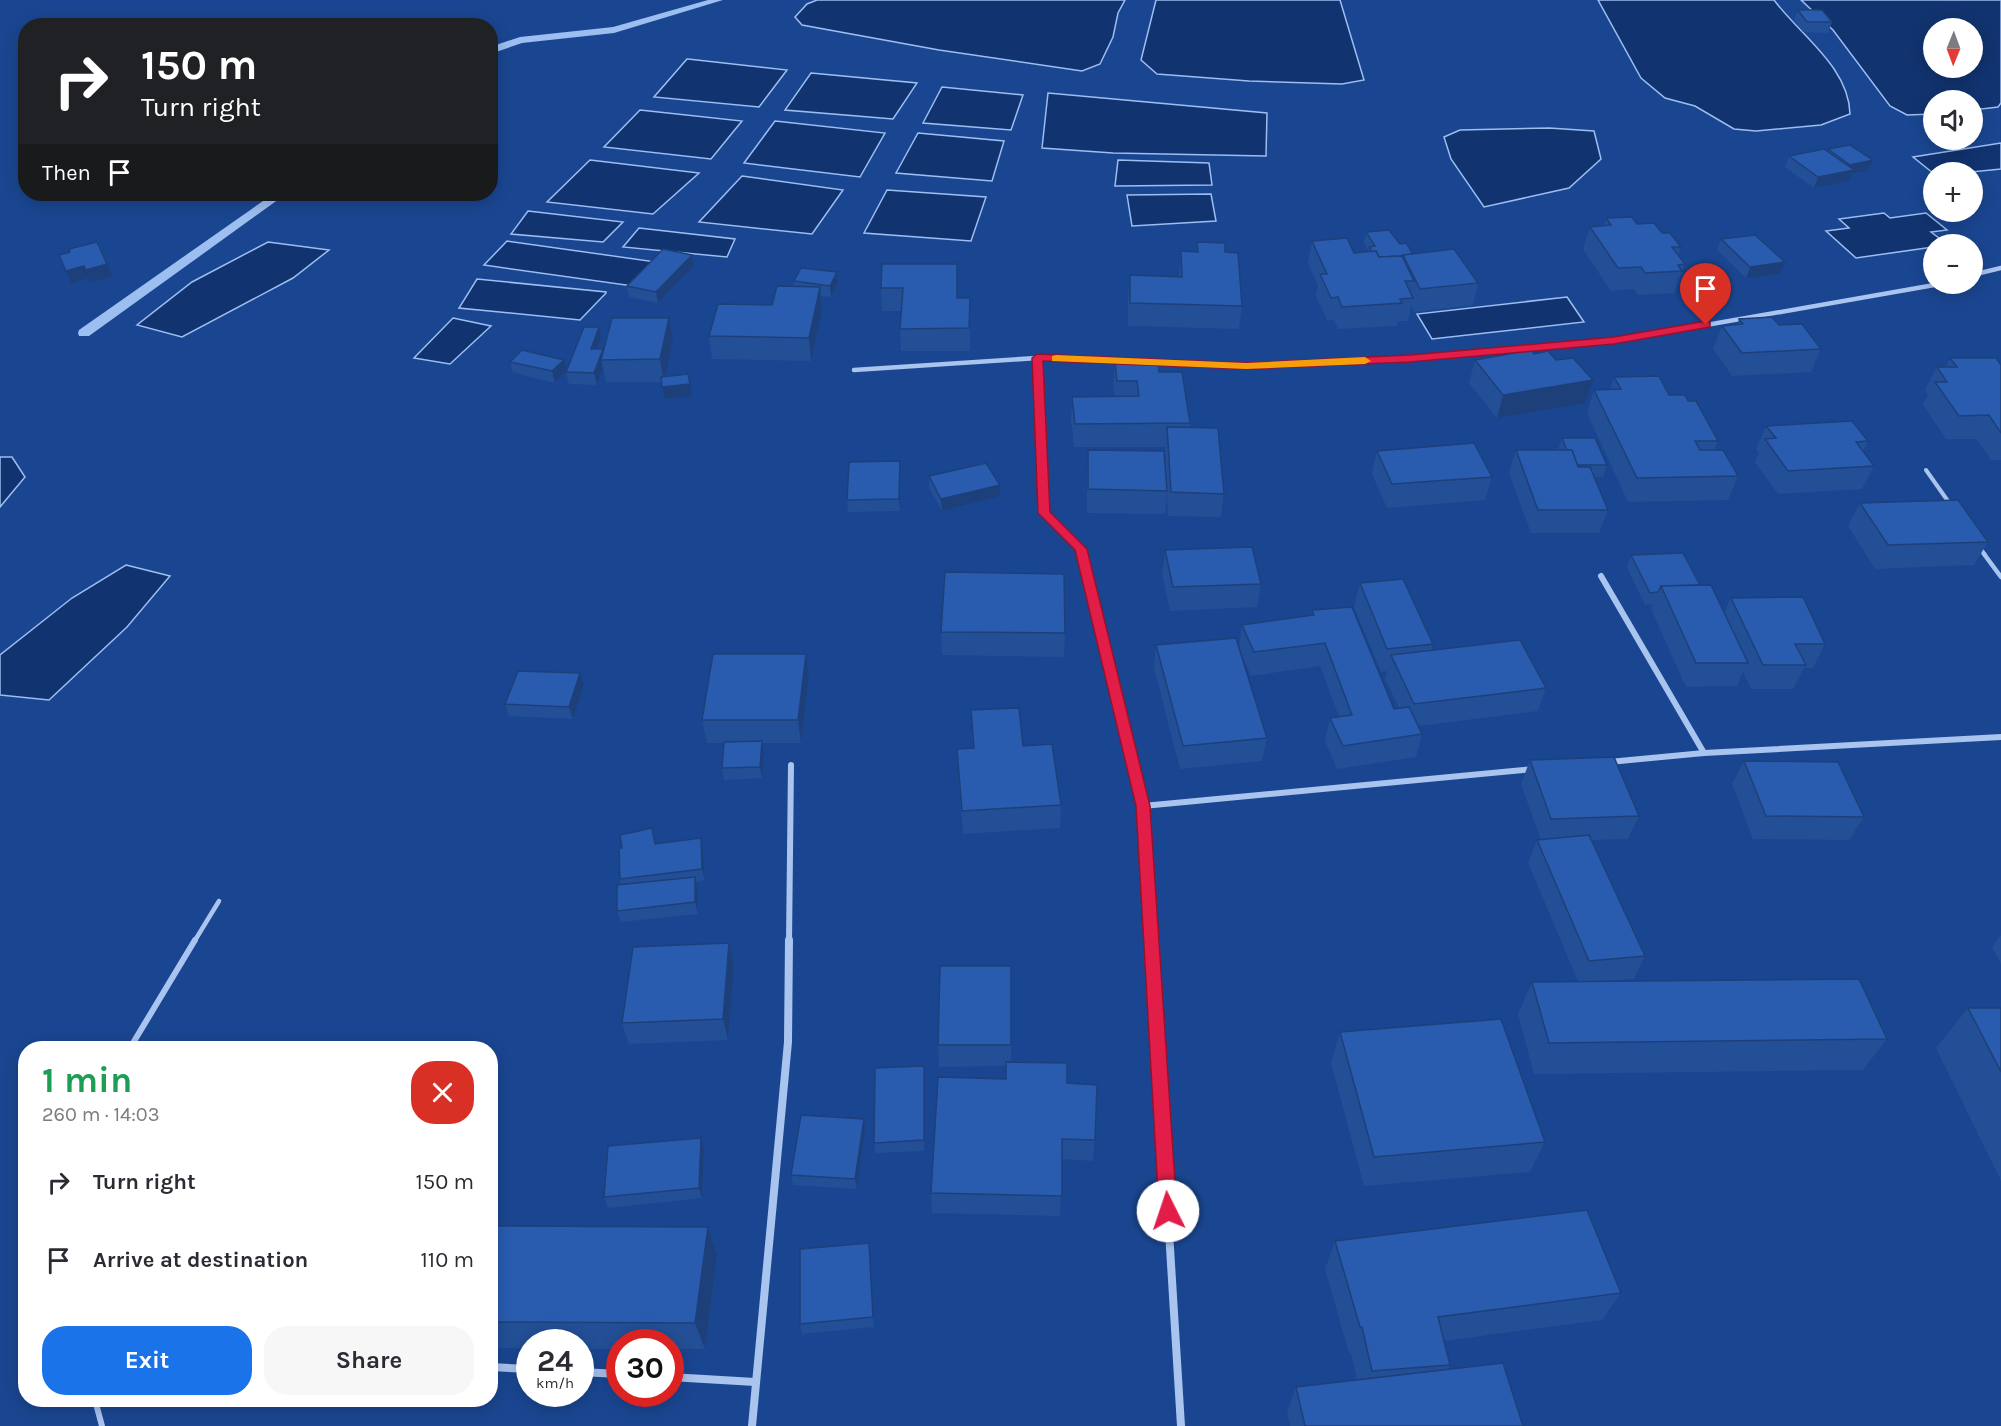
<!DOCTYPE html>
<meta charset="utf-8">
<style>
body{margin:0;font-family:Karla,sans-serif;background:#f7f7f7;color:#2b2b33;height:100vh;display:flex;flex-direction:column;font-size:22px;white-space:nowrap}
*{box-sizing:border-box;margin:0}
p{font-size:20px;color:#7c7c81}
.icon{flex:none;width:33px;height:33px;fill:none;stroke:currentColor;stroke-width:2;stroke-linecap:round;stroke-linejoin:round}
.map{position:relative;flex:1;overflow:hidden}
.drawer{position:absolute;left:18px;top:1041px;width:480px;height:366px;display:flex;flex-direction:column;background:#fff;border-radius:24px;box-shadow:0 3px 15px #0003}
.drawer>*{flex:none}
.top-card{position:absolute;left:18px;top:18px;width:480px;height:183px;border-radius:24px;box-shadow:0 3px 15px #0003;background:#202124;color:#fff;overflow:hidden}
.needle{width:39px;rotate:181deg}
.fabs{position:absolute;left:1923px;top:18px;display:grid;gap:12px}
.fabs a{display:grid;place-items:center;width:60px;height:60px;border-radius:50%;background:#fff;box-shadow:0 3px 15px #0003;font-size:30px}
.speed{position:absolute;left:516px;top:1329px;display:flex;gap:12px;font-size:30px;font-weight:700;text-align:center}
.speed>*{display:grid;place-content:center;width:78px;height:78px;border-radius:50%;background:#fff;box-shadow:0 3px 15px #0003;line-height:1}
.speed small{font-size:15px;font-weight:400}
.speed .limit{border:9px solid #d22;background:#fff;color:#111}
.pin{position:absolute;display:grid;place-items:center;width:51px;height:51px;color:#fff;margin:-62px -26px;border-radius:50% 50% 50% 0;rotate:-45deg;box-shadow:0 0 6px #0007}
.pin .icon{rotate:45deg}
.me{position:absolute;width:66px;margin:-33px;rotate:356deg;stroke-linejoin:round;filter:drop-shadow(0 0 4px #0008)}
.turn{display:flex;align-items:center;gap:21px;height:126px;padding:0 24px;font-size:27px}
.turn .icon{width:78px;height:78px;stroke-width:2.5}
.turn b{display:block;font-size:42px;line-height:51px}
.then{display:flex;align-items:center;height:57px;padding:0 24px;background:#0003;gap:12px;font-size:22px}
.round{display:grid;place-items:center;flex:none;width:63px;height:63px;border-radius:24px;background:#f7f7f7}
.head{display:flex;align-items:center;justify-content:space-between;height:102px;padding:0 24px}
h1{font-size:36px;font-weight:700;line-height:45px;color:#1e9e55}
.cta{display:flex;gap:12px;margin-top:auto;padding:12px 24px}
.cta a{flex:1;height:69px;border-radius:24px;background:#1a73e8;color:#fff;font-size:24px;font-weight:700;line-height:69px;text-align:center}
.cta a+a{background:#f7f7f7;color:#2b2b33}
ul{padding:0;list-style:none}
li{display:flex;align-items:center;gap:18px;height:78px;padding:0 24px}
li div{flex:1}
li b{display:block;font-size:22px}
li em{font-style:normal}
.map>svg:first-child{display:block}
.water{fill:#11336f;stroke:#9cbef1;stroke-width:1.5;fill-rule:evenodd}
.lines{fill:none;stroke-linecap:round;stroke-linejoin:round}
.stream{fill:#9cbef1;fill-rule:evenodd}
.lane-far2{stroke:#a9c4ef;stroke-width:4}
.lane-far1{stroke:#a9c4ef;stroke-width:4.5}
.lane{stroke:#a9c4ef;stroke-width:6}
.street-far2{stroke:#a9c4ef;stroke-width:4.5}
.street-far1{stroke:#a9c4ef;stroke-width:6}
.street{stroke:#a9c4ef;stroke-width:8}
.wall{fill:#234f96}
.shaded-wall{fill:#1d407a}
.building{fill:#295caf;stroke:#1d407a;stroke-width:1.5}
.route{fill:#e11d48;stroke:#92132f;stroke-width:1.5}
.slow{fill:#f59e0b}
</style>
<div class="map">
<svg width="2001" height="1426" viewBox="0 0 2001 1426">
<rect width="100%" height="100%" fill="#1a4691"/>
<g class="water">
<polygon points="817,0 1125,0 1118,13 1113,37 1100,64 1082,71 939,50 802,25 795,17 807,4"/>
<polygon points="1156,0 1340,0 1364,80 1342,84 1249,81 1157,74 1141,60"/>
<path d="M1598,0H1774C1800,35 1849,67 1850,114L1821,125L1756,131L1734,129L1695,106L1665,98L1641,78Z"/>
<path d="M1801,0H2001V103L1998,107L1973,110L1972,100H1934L1933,114L1907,115L1890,106L1833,30ZM1934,28H1972V68H1934Z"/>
<polygon points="687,59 688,59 787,70 759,107 654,97"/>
<polygon points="811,73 917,83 893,119 785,110"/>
<polygon points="942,87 1023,95 1011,130 923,123"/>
<polygon points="1048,93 1267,113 1266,156 1113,153 1042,148"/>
<polygon points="640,110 742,121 711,159 604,147"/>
<polygon points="775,121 885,133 860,177 744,163"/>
<polygon points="1549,128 1594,131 1601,159 1569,188 1484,207 1451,159 1444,137 1460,130"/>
<polygon points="918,133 1004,141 992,181 896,173"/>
<polygon points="2001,143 2001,169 1971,172 1933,173 1913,157"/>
<polygon points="590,160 699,173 653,214 547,202"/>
<polygon points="1118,160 1209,163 1212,185 1115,186"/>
<polygon points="742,176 843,190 812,234 699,222"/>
<polygon points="887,190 986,197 971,241 864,233"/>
<polygon points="1211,194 1216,221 1132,226 1127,195"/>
<polygon points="528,211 623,222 603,242 511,234"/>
<polygon points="1884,213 1890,218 1926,213 1947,230 1931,232 1947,244 1934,244 1933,247 1856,258 1826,231 1849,228 1839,219"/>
<polygon points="639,228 735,239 727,257 623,247"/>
<polygon points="507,241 656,262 640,287 484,265"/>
<polygon points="268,242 329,250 293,278 182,337 137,325 192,282"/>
<polygon points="477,279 606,292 606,293 580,320 459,308"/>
<polygon points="1567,297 1584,322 1432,339 1417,314"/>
<polygon points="453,318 491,326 450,364 414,358"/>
<polygon points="0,457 12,457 25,477 0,507"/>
<polygon points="126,565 170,576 127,627 49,700 0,695 0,655 72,598"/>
</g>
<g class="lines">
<g class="stream">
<polygon points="708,0 723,0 614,33 522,43 490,54 490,47 520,37 613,27"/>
<polygon points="273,194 286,194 89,336 79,336 78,333 79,330"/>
</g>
<g class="lane-far2">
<polyline points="1926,470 1950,504"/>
<polyline points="1980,548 1985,555"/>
</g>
<g class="lane-far1">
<polyline points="1984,554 2001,577"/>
<polyline points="194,942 219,901"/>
</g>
<g class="lane">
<polyline points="130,1048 195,940"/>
<polyline points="95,1400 102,1426"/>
</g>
<g class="street-far2">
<polyline points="1972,275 2001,268"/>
<polyline points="854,370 1037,358"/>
<polyline points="1083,555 1081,549 1044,513 1037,358 1246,366 1411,359 1615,341 1940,284"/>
</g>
<g class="street-far1">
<polyline points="1082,554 1143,806 1151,942"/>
<polyline points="1601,576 1704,753"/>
<polyline points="1609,762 1704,753 2001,737"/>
<polyline points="1143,806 1534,769"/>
<polyline points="789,942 791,765"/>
</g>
<g class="street">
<polyline points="1151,940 1181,1426"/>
<polyline points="490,1367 530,1369"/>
<polyline points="580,1372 620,1374"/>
<polyline points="670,1377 755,1382"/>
<polyline points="752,1426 788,1042 789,940"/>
</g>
</g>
<g class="wall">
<polygon points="1798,10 1832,22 1828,33 1803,32 1794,20"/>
<polygon points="1828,149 1868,171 1852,174 1849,181 1814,188 1785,167 1789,156 1827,151"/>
<polygon points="1606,218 1637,224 1662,233 1681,247 1678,255 1685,264 1674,293 1638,295 1634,289 1611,291 1583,249 1590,227 1604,226"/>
<polygon points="1366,232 1400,244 1413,254 1478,283 1473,305 1415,312 1411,305 1408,321 1398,321 1397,326 1338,329 1334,320 1327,320 1316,296 1318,285 1308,263 1312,241 1354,253 1368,252 1368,250 1364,243"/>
<polygon points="1721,239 1780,274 1746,278 1717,250"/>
<polygon points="1197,242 1225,252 1242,306 1239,329 1128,326 1128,298 1130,275 1179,277 1181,251 1196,252"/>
<polygon points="692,255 694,266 658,303 629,297 627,286"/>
<polygon points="882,264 958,298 970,298 970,351 901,351 900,329 901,311 882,311 881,288"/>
<polygon points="794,281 838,283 831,297 821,296 822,310 811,361 712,359 709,336 772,305 794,287"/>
<polygon points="1739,319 1779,325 1821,349 1811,372 1732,376 1713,349 1722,326 1737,325"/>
<polygon points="601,339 598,349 673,340 665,377 692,396 664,399 661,382 606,382 603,368 597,385 569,384 566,373 555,383 513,373 510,362 564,360 567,370"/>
<polygon points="1534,354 1556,360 1585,403 1497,418 1469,383 1475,360"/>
<polygon points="1950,358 2001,365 2001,460 1991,460 1976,439 1946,439 1923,405 1928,395 1925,390 1937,367 1946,367"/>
<polygon points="1115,363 1159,372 1190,423 1190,428 1224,494 1221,517 1168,516 1165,447 1074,447 1071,420 1072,397 1115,397 1113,386"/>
<polygon points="1614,377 1688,401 1718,441 1714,450 1738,476 1728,500 1628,502 1587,413 1594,390 1610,390"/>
<polygon points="1766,426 1868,441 1863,451 1874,466 1862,489 1778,494 1755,462 1759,453 1756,449"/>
<polygon points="1562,438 1607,465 1603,477 1594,477 1608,510 1599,533 1531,533 1509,473 1516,450 1558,450"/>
<polygon points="1088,450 1167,491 1165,514 1087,513 1087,473"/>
<polygon points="1377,451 1492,477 1485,500 1387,508 1372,474"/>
<polygon points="900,473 900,511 848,512 847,500"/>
<polygon points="929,476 1000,496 942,511 929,488"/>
<polygon points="1860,503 1988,542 1974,565 1875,569 1848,526"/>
<polygon points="1165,550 1261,584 1257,607 1170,611 1162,574"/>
<polygon points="1631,555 1700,585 1724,613 1731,598 1825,644 1813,668 1804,668 1793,689 1751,689 1743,672 1737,686 1686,687 1651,609 1653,604 1645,605 1627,567"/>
<polygon points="1360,583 1433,644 1431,651 1546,688 1538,711 1418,726 1422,734 1416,757 1337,769 1325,741 1330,718 1339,717 1320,666 1251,676 1239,648 1267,738 1262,761 1180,769 1154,668 1156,645 1239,648 1242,625 1311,616 1312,610 1394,709 1399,708 1385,679 1387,671 1381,672 1354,607"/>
<polygon points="941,632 1065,633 1064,657 942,655"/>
<polygon points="806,654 809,678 801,743 762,743 764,753 762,778 724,780 722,768 724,743 707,743 702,720"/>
<polygon points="584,685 573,719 509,716 505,704"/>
<polygon points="971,710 1023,746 1061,805 1060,828 963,834 958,773 957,749 973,748"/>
<polygon points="1530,760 1639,816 1628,839 1592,840 1645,956 1634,979 1601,981 1887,1039 1863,1070 1534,1074 1518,1014 1532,982 1578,981 1528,863 1537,840 1541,840 1521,784"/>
<polygon points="1744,761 1864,817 1849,840 1753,839 1732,784"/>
<polygon points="656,843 703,850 705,880 696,882 698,888 698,914 621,922 617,911 621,884 620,879"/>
<polygon points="2001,935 2001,964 1992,947"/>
<polygon points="729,943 734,965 728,1040 629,1044 622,1023"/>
<polygon points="1011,966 1011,1062 1067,1083 1095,1140 1093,1161 1062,1159 1060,1216 932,1213 931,1193 1006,1079 1006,1066 939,1067 938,1045"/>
<polygon points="1968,1008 2001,1008 2001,1181 1936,1048"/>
<polygon points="1340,1032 1545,1142 1530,1172 1364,1186 1331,1063"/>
<polygon points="924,1077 924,1151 875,1153 874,1143"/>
<polygon points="865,1130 857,1189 793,1185 791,1175"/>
<polygon points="704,1148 702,1198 608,1208 604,1197"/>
<polygon points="490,1226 708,1227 717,1256 705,1349 670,1349 670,1342 620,1342 620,1349 580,1349 580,1342 530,1342 530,1348 490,1348"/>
<polygon points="1335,1241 1621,1293 1602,1320 1444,1341 1450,1365 1448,1370 1523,1426 1290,1426 1287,1412 1296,1387 1357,1380 1351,1353 1349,1353 1325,1269"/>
<polygon points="869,1243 870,1253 874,1327 802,1334 800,1324"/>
</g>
<g class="shaded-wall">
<polygon points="1873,160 1868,171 1852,174 1849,181 1814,188 1818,177 1847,171 1850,165"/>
<polygon points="692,255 694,266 658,303 656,292"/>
<polygon points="1785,262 1780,274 1746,278 1750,267"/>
<polygon points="107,264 113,276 91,282 89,278 71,283 66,271 84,266"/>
<polygon points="837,272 838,283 831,297 830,286"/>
<polygon points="820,287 822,310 811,361 809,338"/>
<polygon points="669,318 673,340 664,382 660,359"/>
<polygon points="599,327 601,339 593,360 591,349"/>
<polygon points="603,349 605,359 601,360 603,368 597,385 594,373"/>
<polygon points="564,360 567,371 555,383 552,371"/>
<polygon points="688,374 692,396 664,399 662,387"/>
<polygon points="1593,380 1585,403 1497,418 1503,395"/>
<polygon points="900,461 900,511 899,499"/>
<polygon points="1000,485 1000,496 942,511 941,499"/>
<polygon points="806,654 809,678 801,743 798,720"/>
<polygon points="580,673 584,685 573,719 569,707"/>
<polygon points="762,741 764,753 762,778 760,767"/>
<polygon points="701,838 703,850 705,880 702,869"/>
<polygon points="695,877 698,888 698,914 695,902"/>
<polygon points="729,943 734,965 728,1040 723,1019"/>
<polygon points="864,1119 865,1130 857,1189 855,1179"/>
<polygon points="701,1138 704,1148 702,1198 699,1188"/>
<polygon points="708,1227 717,1256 705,1349 695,1323"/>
<polygon points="869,1243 870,1253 874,1327 873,1317"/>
</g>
<g class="building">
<polygon points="1798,10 1822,10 1832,22 1807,22"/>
<polygon points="1850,145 1873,160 1850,165 1828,149"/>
<polygon points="1824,149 1854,170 1818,177 1789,156"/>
<polygon points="1632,217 1637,224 1654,223 1662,233 1670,233 1681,247 1672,247 1685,264 1678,265 1682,271 1645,273 1641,267 1618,268 1590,227 1611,225 1606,218"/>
<polygon points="1389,230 1400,244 1406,243 1413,254 1403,255 1402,257 1402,256 1379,257 1376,251 1372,252 1369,247 1375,246 1366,232"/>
<polygon points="1755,235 1785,262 1750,267 1721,239"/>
<polygon points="1347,238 1354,253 1376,251 1379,257 1402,256 1414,281 1405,281 1413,298 1400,299 1402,303 1342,307 1338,297 1331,298 1320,274 1327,274 1312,241"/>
<polygon points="97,242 107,264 86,270 84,266 66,271 59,255 70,252 69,249"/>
<polygon points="1197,242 1225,243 1225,252 1238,253 1242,306 1130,303 1130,275 1182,277 1181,251 1198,252"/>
<polygon points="663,249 692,255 656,292 627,286"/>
<polygon points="1454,249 1478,283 1420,289 1403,255"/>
<polygon points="882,264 957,264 957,298 970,298 969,328 900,329 903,288 881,288"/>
<polygon points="801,268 837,272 830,286 794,281"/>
<polygon points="777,286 820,287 809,338 709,336 718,304 772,305"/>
<polygon points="1772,317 1779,325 1802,324 1821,349 1742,353 1722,326 1743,324 1739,319"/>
<polygon points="612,318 669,318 660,359 601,360"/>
<polygon points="584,327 599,327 591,349 603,349 594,373 566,372"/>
<polygon points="522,350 564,360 552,371 510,362"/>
<polygon points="1531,350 1534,354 1548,351 1556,360 1573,358 1593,380 1503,395 1475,360"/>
<polygon points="1950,358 1996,358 2001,365 2001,433 1989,415 1959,416 1935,382 1947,382 1937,367 1957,367"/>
<polygon points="1115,363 1158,363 1159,372 1182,372 1190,423 1075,424 1072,397 1139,396 1137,381 1117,381"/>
<polygon points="688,374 690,384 662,387 661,377"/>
<polygon points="1659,376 1669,395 1685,395 1688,401 1696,401 1718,441 1695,441 1700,450 1723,450 1738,476 1637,478 1594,390 1621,389 1614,377"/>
<polygon points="1852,421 1868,441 1856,442 1874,466 1788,471 1765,439 1776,438 1766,426"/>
<polygon points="1167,427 1218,428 1224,494 1171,492"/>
<polygon points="1562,438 1595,438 1607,465 1577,465 1572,450 1567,450"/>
<polygon points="1474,443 1492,477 1392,484 1377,451"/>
<polygon points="1088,450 1164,451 1167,491 1088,489"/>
<polygon points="1516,450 1572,450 1578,467 1590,467 1608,510 1538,510"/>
<polygon points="900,461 899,499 847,500 849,462"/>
<polygon points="986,463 1000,485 941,499 929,476"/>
<polygon points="1958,500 1988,542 1888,545 1860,503"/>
<polygon points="1252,547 1261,584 1173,587 1165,550"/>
<polygon points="1683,553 1700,585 1661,586 1658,592 1650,593 1631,555"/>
<polygon points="945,572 1064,574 1065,633 941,632"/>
<polygon points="1403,579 1433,644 1387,649 1360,583"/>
<polygon points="1711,585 1748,663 1696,663 1661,586"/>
<polygon points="1803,597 1825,644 1795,644 1806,665 1763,665 1731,598"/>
<polygon points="1352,607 1394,709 1409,707 1422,734 1343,746 1330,718 1352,715 1325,643 1254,652 1242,625 1314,615 1312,610"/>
<polygon points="1236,638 1267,738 1183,746 1156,645"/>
<polygon points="1520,640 1546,688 1414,704 1391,655"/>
<polygon points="713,654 806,654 798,720 702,720"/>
<polygon points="518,671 580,673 569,707 505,704"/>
<polygon points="1019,708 1023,746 1052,744 1061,805 962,811 957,749 974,748 971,710"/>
<polygon points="762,741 760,767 722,768 724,742"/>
<polygon points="1614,757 1639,816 1551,819 1530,760"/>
<polygon points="1744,761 1838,762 1864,817 1766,816"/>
<polygon points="652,828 655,844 701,838 702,869 620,879 619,848 622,848 620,835"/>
<polygon points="1589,835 1645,956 1589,961 1537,840"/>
<polygon points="695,877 695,902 617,911 617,885"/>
<polygon points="729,943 723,1019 622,1023 633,947"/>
<polygon points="940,966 1011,966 1011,1045 938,1045"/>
<polygon points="1859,979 1887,1039 1549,1043 1532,982"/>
<polygon points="1968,1008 2001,1008 2001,1072"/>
<polygon points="1501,1019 1545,1142 1374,1157 1340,1032"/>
<polygon points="1006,1062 1067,1063 1067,1083 1097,1085 1095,1140 1062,1139 1062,1196 931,1193 938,1077 1006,1079"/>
<polygon points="924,1066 924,1140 874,1143 875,1068"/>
<polygon points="801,1115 864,1119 855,1179 791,1175"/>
<polygon points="701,1138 699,1188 604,1197 608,1146"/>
<polygon points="1587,1210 1621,1293 1438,1317 1450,1365 1372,1371 1362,1327 1360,1327 1335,1241"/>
<polygon points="490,1226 708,1227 695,1323 490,1322"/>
<polygon points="869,1243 873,1317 800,1324 800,1249"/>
<polygon points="1503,1363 1523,1426 1305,1426 1296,1387"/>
</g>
<polygon class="route" points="1706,321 1710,322 1710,327 1614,344 1410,362 1246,369 1043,361 1050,512 1087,549 1150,806 1177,1211 1174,1217 1168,1220 1162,1217 1159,1211 1136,806 1075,550 1038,513 1032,358 1037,354 1246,363 1410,355 1614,337"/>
<polygon class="slow" points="1056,355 1246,363 1365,357 1371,361 1365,364 1246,369 1052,361 1052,356"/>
</svg>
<div class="fabs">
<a><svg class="needle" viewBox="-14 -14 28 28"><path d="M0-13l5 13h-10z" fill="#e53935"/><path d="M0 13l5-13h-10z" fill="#7c7c81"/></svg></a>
<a><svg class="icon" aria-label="sound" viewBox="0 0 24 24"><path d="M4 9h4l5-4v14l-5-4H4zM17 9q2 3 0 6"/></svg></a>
<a>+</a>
<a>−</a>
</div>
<div class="speed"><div>24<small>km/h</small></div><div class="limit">30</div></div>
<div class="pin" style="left:1706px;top:325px;background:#d93025"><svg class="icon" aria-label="arrive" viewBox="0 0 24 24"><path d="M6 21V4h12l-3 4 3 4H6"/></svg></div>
<svg class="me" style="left:1168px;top:1211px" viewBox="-20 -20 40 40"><circle r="19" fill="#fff"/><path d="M0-13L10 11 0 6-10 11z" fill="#e11d48"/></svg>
<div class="top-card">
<div class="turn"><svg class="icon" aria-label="right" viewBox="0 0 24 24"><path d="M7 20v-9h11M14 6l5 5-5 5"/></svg><div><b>150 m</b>Turn right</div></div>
<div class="then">Then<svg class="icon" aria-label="arrive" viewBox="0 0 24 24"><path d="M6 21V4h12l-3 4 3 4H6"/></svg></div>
</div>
<section class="drawer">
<div class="head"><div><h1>1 min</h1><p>260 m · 14:03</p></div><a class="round" style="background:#d93025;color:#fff"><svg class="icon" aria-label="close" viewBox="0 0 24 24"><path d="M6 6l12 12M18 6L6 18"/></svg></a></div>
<ul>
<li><svg class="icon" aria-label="right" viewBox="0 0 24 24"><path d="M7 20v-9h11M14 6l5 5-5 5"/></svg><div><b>Turn right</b></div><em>150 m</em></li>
<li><svg class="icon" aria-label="arrive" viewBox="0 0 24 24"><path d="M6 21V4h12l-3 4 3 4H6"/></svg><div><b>Arrive at destination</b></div><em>110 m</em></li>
</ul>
<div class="cta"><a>Exit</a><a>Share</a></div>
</section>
</div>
